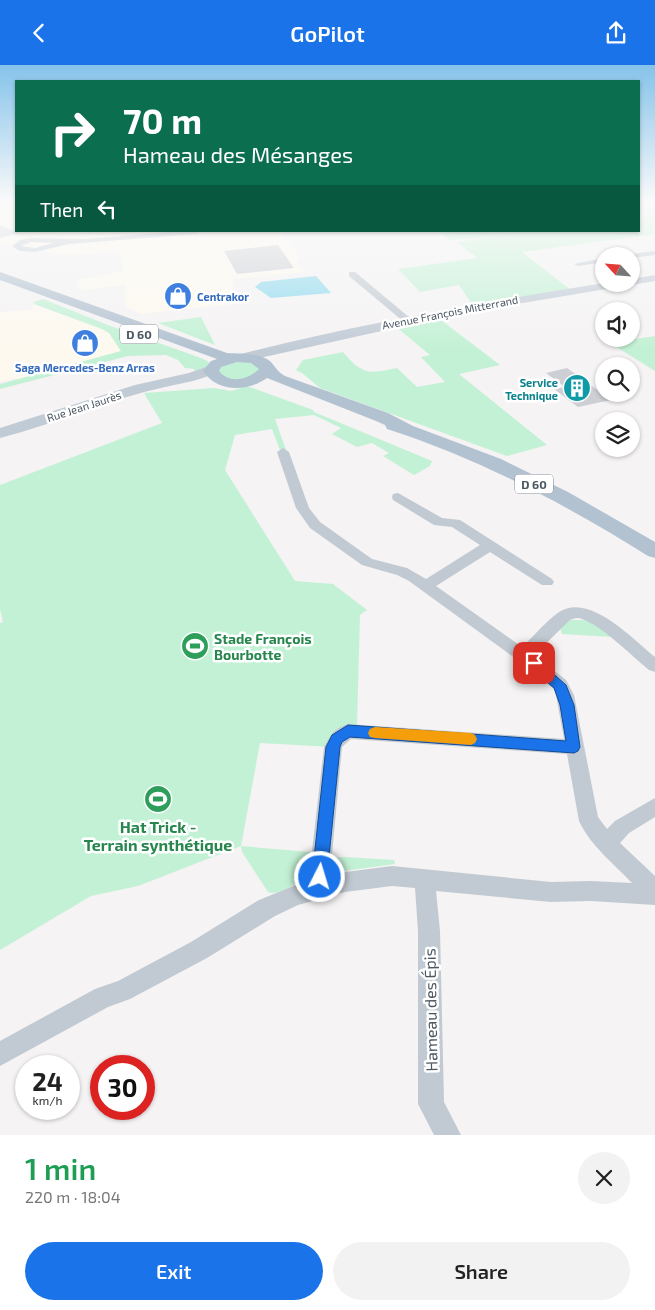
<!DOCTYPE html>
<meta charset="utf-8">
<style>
body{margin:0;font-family:"Exo 2",sans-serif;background:#f2f2f2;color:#222;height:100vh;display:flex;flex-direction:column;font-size:19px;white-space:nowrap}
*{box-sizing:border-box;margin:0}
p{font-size:16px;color:#767676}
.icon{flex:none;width:28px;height:28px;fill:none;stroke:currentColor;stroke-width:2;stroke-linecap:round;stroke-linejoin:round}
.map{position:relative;height:1070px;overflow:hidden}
.side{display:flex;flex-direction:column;background:#fff;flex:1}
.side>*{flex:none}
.banner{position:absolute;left:15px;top:15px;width:625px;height:152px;border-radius:0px;box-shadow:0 1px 4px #0004;background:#0b6e4f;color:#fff;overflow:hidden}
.needle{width:32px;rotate:296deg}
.tools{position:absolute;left:595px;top:182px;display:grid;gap:10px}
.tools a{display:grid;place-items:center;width:45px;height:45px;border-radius:50%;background:#fff;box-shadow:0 1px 4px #0004;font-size:25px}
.speed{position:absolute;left:15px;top:990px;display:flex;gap:10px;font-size:25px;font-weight:700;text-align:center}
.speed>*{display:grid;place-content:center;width:65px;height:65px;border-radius:50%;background:#fff;box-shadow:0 1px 4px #0004;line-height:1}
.speed small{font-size:12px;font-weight:400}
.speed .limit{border:8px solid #d22;background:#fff;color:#111}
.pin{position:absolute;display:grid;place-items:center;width:42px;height:42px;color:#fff;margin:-21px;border-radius:10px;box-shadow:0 2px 8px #0006}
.me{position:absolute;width:55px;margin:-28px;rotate:5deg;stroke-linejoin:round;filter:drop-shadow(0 0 4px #0008)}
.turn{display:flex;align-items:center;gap:18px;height:105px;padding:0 25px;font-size:22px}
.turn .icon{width:65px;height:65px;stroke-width:2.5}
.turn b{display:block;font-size:35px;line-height:42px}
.then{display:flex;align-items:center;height:48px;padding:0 25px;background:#0003;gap:10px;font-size:19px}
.round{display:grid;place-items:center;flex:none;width:52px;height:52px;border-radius:26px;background:#f2f2f2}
.overview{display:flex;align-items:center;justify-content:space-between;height:85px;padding:0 25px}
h1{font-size:30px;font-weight:600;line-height:38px;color:#1e9e55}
.action{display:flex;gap:10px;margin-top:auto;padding:10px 25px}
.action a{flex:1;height:58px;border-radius:30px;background:#1a73e8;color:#fff;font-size:20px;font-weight:600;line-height:58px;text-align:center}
.action a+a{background:#f2f2f2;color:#222}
header{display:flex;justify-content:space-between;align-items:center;height:65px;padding:0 25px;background:#1a73e8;color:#fff;font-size:22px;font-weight:600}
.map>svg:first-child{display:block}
.commercial{fill:#fdf9ef}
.green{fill:#c3f1d5}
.water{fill:#90daee}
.building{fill:#cdcfd5}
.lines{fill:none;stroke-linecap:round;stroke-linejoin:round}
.street{fill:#c1cad2;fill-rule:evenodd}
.secondary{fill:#c1cbd6;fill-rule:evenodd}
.primary{fill:#b3c2d1;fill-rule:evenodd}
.route{fill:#1a73e8;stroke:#114b97}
.slow{fill:#f59e0b}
.labels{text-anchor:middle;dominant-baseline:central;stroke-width:5;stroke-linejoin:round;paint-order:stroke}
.far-shop-label{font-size:11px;font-weight:bold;fill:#366cbe;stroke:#fff;text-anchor:start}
.far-street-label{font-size:11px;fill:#4a5661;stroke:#fff}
.far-culture-label{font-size:11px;font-weight:bold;fill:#0d838f;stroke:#fff;text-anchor:end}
.shield{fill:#fff;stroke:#808990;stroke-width:1}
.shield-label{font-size:12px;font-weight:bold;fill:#4a5661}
.leisure-label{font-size:14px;font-weight:bold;fill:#27864d;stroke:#fff;text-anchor:start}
.near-leisure-label{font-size:16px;font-weight:bold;fill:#27864d;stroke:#fff}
.near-street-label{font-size:16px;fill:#4a5661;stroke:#fff}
</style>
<header><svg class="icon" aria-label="back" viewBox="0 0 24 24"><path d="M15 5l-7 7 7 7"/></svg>GoPilot<svg class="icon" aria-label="share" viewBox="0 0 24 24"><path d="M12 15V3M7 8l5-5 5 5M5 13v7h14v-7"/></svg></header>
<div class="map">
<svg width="655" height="1070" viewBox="0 0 655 1070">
<rect width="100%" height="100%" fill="#f5f3f3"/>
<g class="commercial">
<polygon points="0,136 16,136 16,166 280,166 283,174 289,176 300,193 295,195 304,207 234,214 232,218 234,224 232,225 239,233 234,239 141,249 125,241 126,220 84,225 77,221 79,215 124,206 119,186 69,190 54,189 43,185 17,188 11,183 12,178 0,181"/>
<polygon points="34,239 102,264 109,268 121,286 26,313 18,315 17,313 0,317 0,247 31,245"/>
</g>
<g class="green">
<polygon points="639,136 655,138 655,169 522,187 572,226 474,242 459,220 420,227 398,204 477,193 457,177 494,172 450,175 439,166 639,166"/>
<polygon points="43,234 108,260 201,293 209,297 209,301 196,309 194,304 185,303 178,295 166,290 128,291 0,324 0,319 121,286 109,268 102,264 34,239 34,237"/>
<polygon points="201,252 215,280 158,258"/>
<path d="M437,252L500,300L459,309L547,380L507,391L320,323L302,308L296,305L303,295L343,287C362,310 369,309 397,303L417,322L445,317L421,292L430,290L395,261Z"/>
<polygon points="655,271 655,306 610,278"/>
<polygon points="234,295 257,298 261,307 241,315 223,313 217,304 219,301"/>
<path d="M247,321L313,345L314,347L432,396L430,401L414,410L383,391L389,388L372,378L357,382L332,369L341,363L314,350L275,354L286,385H280L272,364L235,370L225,405L295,516L333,519L367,545L360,550L357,660L333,682L260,678L241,781L310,787C310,807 301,818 284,825C278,827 275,829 268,827L242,787L241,781L138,821L91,831L0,885V558L3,557L0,544V420L162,358L144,328L214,323L231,326Z"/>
<polygon points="569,555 589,555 613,572 562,569 560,562"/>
<polygon points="346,792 394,795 395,799 344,806 335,804 331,793"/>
</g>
<polygon class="water" points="316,211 331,228 271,233 255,222 261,217"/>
<g class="building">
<polygon points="0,160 19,168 0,173"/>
<polygon points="278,180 294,203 237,209 224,186"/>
<polygon points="567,303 611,335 578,342 554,324 565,322 546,308"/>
</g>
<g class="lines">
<g class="street">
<path d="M181,166L200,167L196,169L69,179L35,187L19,186L12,181L20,175L31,173L85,174ZM31,177L53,178L35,183L21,181Z"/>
<polygon points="655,186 655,190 631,193 631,191 627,191 631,189"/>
<polygon points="604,193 604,197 578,201 574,199"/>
<polygon points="349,207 355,207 410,253 410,257 404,257 349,211"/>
<path d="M283,383L289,387L309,443L320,457L372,494L407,503L426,514L480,480L452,462L434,460L393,435L392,432L393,429L398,428L442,453L460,455L552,514L554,517L552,520H542L490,487L436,521L522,582C534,571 546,556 559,547C589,527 633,574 655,592V607L649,605C633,592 601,560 582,554C578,552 575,553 570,555L534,590L566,615L574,630L598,752L607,764L615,756L655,733V752L629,768L620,778L655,811V840L591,836L551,837L436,826L440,866L444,1037L461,1070H434L418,1039V866L415,823L392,821L345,827L298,840L275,851L207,893L130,934L108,942L0,1001V976L95,924L118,916L191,877L259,835L296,820L310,816L309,812L324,682C330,670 335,663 348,659L564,674L556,630L554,624L538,610L409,516L397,510L362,500L310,463L296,443L277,387ZM351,674L567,689L579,756C590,780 614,799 632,818L591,816L551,817L392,801L345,807L330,811L342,682Z"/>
</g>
<g class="secondary">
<polygon points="655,210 655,216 631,220 627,219 631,219 631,214"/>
<path d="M604,218L624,219L618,222L463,248L246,296L239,292L241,289C361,259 482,237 604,218Z"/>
<path d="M212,300L217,301L219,304C211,314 178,319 165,322C109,334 56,359 0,373V363L135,320L189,308Z"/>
</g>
<path class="primary" d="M0,207L227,288C241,289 260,287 271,297C276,303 278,307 285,311L388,348L413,361L501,394L568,427L655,477V493L648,491C565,439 480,394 387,364L385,360L376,356L267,313C247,327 218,328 203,306L211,296L217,294L0,215ZM237,297L251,298L259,304C249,315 229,319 219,306L221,302Z"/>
</g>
<linearGradient id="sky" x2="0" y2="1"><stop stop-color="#85c3ea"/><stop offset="0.48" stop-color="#fafafa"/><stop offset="1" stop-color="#fafafa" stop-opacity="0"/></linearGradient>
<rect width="655" height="286" fill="url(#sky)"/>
<polygon class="route" points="534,594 538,595 566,620 574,640 580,682 578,686 574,688 350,672 342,677 340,682 327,812 325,817 320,820 314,817 312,812 326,682 332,670 348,660 566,676 560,640 554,623 529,602 527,598 529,595"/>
<polygon class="slow" points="375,662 471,668 475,670 477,674 475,678 471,680 375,673 370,672 368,668 370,664"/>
<defs>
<g id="shop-disc" transform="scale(1.4375)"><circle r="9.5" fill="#3f7fe0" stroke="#fff"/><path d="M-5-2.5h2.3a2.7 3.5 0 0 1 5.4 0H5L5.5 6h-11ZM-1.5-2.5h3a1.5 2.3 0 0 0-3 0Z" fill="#fff"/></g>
<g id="building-disc" transform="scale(1.4375)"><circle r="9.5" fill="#0f9aa8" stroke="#fff"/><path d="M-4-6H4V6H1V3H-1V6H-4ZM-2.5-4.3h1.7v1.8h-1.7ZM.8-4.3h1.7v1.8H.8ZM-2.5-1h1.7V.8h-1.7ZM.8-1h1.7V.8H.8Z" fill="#fff"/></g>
<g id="stadium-disc" transform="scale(1.4375)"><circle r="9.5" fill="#2e9e5b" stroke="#fff"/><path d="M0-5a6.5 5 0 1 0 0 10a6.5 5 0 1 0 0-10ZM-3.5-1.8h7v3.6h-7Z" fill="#fff"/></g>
</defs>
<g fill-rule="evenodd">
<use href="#shop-disc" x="178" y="231"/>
<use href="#shop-disc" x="85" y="278"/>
<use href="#building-disc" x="577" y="323"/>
<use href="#stadium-disc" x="195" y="581"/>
<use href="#stadium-disc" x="158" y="734"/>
</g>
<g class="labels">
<g class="far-shop-label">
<text x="197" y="231">Centrakor</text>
<text x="85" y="302" text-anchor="middle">Saga Mercedes-Benz Arras</text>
</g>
<g class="far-street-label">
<text transform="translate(450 247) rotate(-11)">Avenue François Mitterrand</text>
<text transform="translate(84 341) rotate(-18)">Rue Jean Jaurès</text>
</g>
<g class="far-culture-label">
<text x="558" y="317">Service<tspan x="558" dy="13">Technique</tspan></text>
</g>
<g class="shield">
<rect x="120" y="259.5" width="38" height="19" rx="4"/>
<rect x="515" y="409.5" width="38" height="19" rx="4"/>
</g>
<g class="shield-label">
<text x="139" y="269">D 60</text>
<text x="534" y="419">D 60</text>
</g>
<g class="leisure-label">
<text x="214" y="573">Stade François<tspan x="214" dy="16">Bourbotte</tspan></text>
</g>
<g class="near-leisure-label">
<text x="158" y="761">Hat Trick -<tspan x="158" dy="18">Terrain synthétique</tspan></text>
</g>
<g class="near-street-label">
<text transform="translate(430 945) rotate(-91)">Hameau des Épis</text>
</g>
</g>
</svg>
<div class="tools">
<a><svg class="needle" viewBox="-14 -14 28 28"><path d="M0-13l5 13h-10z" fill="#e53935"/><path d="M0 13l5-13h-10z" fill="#767676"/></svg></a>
<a><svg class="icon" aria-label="sound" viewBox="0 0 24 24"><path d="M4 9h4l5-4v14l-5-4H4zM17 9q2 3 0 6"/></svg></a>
<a><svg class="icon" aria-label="search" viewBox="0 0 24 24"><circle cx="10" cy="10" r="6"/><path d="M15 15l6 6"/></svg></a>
<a><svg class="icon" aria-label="layers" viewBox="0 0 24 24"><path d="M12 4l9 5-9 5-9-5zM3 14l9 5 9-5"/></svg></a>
</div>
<div class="speed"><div>24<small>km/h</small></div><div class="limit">30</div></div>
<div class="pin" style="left:534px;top:598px;background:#d93025"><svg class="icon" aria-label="arrive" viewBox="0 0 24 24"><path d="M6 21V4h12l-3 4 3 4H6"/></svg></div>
<svg class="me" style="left:320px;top:812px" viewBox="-20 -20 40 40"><circle r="17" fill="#1a73e8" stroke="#fff" stroke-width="3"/><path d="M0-11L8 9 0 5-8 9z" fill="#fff"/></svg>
<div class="banner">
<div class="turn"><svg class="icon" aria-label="right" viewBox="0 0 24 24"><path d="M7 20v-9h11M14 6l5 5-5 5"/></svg><div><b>70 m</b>Hameau des Mésanges</div></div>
<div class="then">Then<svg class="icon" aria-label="left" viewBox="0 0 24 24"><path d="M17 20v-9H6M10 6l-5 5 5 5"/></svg></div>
</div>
</div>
<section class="side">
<div class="overview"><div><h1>1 min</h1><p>220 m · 18:04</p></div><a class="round"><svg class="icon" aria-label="close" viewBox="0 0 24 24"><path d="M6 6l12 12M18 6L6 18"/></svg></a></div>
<div class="action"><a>Exit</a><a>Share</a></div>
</section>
